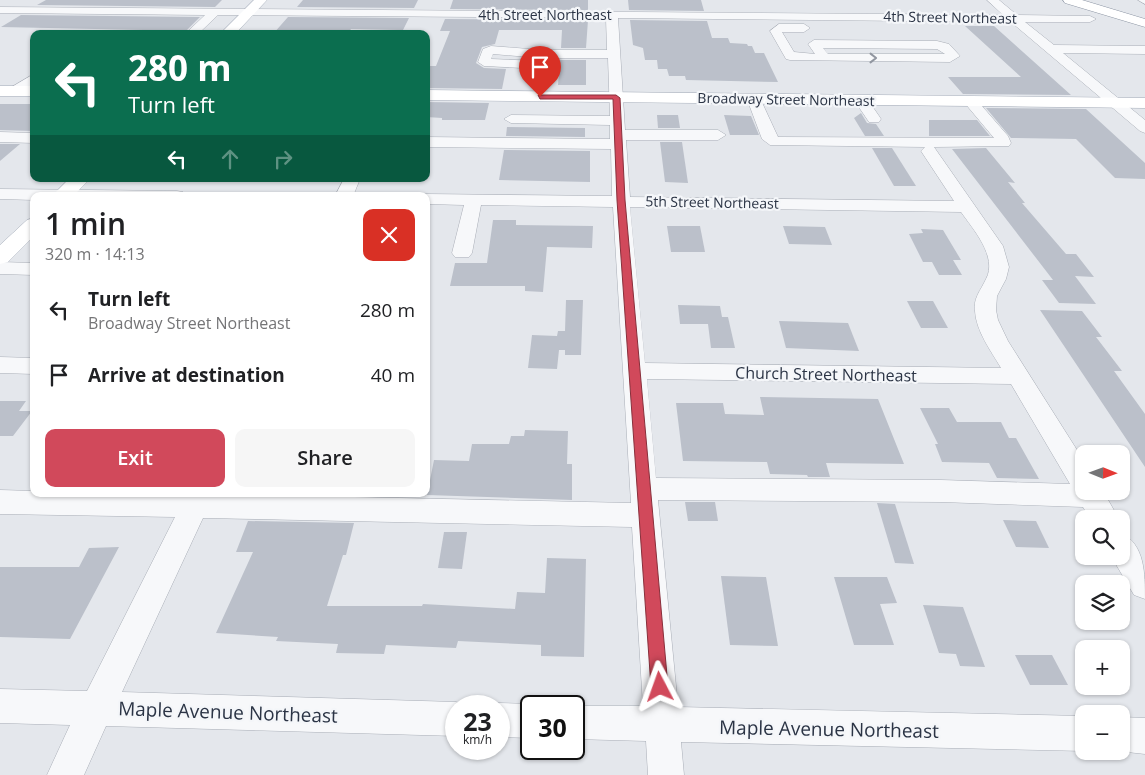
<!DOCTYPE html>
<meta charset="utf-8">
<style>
body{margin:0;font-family:"Open Sans",sans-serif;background:#f6f6f6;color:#202124;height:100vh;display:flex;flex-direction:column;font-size:19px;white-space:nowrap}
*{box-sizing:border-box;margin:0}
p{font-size:16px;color:#757577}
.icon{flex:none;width:28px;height:28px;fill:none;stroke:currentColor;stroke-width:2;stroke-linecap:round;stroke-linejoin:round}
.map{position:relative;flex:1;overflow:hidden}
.panel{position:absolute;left:30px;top:192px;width:400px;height:305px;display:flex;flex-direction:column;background:#fff;border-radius:10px;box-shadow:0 1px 4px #0004}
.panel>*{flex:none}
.guide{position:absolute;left:30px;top:30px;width:400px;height:152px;border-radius:10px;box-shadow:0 1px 4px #0004;background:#0b6e4f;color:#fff;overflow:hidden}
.needle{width:32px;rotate:91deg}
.tools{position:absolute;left:1075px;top:445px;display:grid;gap:10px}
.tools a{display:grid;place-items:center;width:55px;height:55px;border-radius:10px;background:#fff;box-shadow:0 1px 4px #0004;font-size:25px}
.speed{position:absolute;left:445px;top:695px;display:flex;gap:10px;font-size:25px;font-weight:700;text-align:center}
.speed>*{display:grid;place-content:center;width:65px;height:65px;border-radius:50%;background:#fff;box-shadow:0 1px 4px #0004;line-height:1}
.speed small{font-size:12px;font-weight:400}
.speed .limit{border:2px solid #111;border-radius:8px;background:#fff;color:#111}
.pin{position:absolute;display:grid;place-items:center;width:42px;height:42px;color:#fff;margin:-51px -21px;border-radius:50% 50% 50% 0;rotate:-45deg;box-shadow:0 0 5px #0007}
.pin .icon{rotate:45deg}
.me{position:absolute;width:55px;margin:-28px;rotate:356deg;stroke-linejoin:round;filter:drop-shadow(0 0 4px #0008)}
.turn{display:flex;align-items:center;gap:18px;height:105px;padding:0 15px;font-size:22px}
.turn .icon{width:65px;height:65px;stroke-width:2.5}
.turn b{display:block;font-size:35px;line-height:42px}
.lanes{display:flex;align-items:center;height:48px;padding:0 15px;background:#0003;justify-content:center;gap:25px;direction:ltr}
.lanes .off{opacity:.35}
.round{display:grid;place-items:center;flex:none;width:52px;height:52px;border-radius:10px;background:#f6f6f6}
.summary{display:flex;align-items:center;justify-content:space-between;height:85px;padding:0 15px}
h1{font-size:30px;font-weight:600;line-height:38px}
.button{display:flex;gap:10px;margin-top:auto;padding:10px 15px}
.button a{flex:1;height:58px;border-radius:10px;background:#d1495b;color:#fff;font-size:20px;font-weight:600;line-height:58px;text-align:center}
.button a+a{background:#f6f6f6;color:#202124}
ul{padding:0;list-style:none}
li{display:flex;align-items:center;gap:15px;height:65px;padding:0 15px}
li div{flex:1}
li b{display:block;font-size:19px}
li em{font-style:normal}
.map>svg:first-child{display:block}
.building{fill:#bbc0ca}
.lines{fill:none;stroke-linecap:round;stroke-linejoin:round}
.minor-casing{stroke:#a9aeb7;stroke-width:1}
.major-casing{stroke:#a3abb8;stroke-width:1}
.highway-casing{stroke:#8b94a3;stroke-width:1}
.minor{fill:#f7f8fa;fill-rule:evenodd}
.major{fill:#fff;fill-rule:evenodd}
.highway{fill:#fff;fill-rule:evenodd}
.oneway{stroke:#9196a0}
.route{fill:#d1495b;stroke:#882f3b}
.labels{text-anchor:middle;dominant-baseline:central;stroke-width:4.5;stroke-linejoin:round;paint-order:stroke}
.far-street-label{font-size:14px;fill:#2b3445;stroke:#f4f6f9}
.street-label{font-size:16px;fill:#2b3445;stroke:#f4f6f9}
.near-street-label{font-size:19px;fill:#2b3445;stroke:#f4f6f9}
</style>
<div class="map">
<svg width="1145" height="775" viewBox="0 0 1145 775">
<rect width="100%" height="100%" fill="#e4e7ec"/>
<g class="building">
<polygon points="46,0 222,0 215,7 37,5"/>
<polygon points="303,0 418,0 414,8 297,7"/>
<polygon points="453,0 588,0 588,10 450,9"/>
<polygon points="628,0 701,0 704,11 629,10"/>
<polygon points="21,15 200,17 184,33 140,33 143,30 1,27"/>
<polygon points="288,17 409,18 403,30 351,29 348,34 273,34"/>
<polygon points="445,19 588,20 586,48 561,48 562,30 499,30 495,44 482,47 476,63 484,68 506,69 502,89 426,88 426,66 436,66 450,31 440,31"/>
<polygon points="630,20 707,21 712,38 728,38 730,43 747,44 748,46 752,46 755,53 764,53 778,82 686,80 685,76 669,76 667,69 658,69 657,60 645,60 643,48 633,45"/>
<polygon points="965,26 994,26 1071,95 963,94 948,77 1021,77"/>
<polygon points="560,60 586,60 586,85 558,85"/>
<polygon points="426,102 489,103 485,120 442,120 442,118 426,117"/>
<polygon points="0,104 34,104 34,131 0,130"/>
<polygon points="986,108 1086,109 1145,163 1145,179 1115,178 1076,139 1011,138"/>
<polygon points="861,113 867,123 876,124 884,136 865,136 854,118"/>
<polygon points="657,115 678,115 680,128 658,128"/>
<polygon points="724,115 751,116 759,135 730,135"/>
<polygon points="929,120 977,120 990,136 929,136"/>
<polygon points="507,127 585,128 585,137 506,136"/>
<polygon points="660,142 682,142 688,183 665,182"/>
<polygon points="0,144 20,144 0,161"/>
<polygon points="872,148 892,148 916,186 894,186"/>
<polygon points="986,148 1015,183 1008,182 1025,203 1022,203 1066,254 1076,254 1094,277 1075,276 1096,304 1059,303 1042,280 1053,280 952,149"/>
<polygon points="504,150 590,151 590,182 499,180"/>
<polygon points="493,220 516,220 516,225 593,226 592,248 547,247 543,292 525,291 525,286 450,286 455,263 487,263"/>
<polygon points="667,226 700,226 705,252 671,252"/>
<polygon points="783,226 825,227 832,245 789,244"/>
<polygon points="921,229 943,230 961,260 953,260 962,275 939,275 932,262 923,262 909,234 923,233"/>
<polygon points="566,300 583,300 581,355 565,355 565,350 559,350 557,369 528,368 532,335 557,336 558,331 565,331"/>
<polygon points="907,301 933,301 948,328 921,328"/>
<polygon points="678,305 720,306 722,317 728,317 735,348 711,348 708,324 680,324"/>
<polygon points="1040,310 1082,311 1102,337 1096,337 1122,371 1114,371 1145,414 1145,467"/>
<polygon points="779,321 848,323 859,351 786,348"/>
<polygon points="760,397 878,399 904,464 826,463 830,477 808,477 807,475 770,474 767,462 683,461 676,403 723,403 725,414 764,415"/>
<polygon points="0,401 26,401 19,411 32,411 13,436 0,436"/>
<polygon points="920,408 949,408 957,422 1001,422 1009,438 1016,438 1039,479 997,478 989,463 942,462 935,444 938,444"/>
<polygon points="525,430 568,431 567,464 572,464 572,500 427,495 434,460 469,461 472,444 509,444 511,436 524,436"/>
<polygon points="685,502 715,502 718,521 688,521"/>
<polygon points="877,503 895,504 914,564 895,563"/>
<polygon points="1003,520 1036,521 1049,548 1016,547"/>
<polygon points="248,521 354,523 346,555 343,555 327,606 422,606 423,604 515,609 517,592 545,593 547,558 586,559 584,657 541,656 541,645 458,641 456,648 386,645 384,654 336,653 338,644 276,641 278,637 216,633 253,552 236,552"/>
<polygon points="444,532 467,532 462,569 438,568"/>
<polygon points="119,547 70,639 0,637 0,567 79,567 89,548"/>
<polygon points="721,576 766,577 778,646 730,645"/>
<polygon points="834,577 887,577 897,603 880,604 894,645 854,645"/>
<polygon points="923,605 963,607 985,667 960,666 956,654 939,653"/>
<polygon points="1015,655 1052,655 1068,685 1030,685"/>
</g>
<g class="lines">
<g class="minor-casing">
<g id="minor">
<path d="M987,0H999L1017,15L1090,16L1096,19L1090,22H1025L1054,45L1145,46V54L1063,53L1145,120V133L1140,131L1011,22L618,18L625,130H718L726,135L718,140H626L630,197L954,201L921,151L925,147L770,145L762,139L747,99L749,96H759L778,137L994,138L963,101L970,97L975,98L1008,136L1011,143L1009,146L934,147L1003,246L1009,267L1006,279L997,296L996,310L998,320L1008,341L1084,461V491H1103L1119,519H1090L1083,507L941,502L658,500L678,707L1084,716L1085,751L681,742L684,775H648L646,741L574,739V706H570H643L632,527L203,518L122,692L456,702L467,706H456V736L106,726L84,775H47L70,725L0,723V689L87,691L175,517L0,514V490L34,491V494H214L631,503L613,207L481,205L472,253L469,257H455L452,253L464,205L426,204V196H419L426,194L612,196L611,149L426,147V137L610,139V125L511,123L504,119L511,115L610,116L608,58H554L552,67L542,69L484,66L478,62L483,49L491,46L541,50H607L606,18L218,15L198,34H185L205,15L0,13V7L1003,15ZM493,54L541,58V61L491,59ZM630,207L961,212C973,229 998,257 986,279C981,290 973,298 975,311C976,331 991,351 1001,368L645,363ZM647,379L1011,384L1070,484L941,480L656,478Z"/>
<polygon points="1138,0 1145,0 1145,4"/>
<path d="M779,24H804L810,28L804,32H782L794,52L815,54L808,44L814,40L937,41L949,44L960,56L950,62L790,60L786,59L770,31ZM823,48L937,49L945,54H828Z"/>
<polygon points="34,74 34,84 20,94 10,94 8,91 10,88"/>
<polygon points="861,96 866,97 879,116 881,119 879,122 869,122 854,100"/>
<polygon points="0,132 34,133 34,143 0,142"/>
<polygon points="344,179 360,179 353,196 335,196"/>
<polygon points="0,189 177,191 183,192 186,196 34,196 34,200 0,199"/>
<polygon points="0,262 34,263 34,275 0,274"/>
<polygon points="0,357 34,358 34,374 0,373"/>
<path d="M1121,533C1145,544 1145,574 1145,599L1134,595L1111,556H1121Z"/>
<polygon points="499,703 531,704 538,706 531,706 531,738 499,737 499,706 490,706"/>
<polygon points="1121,717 1145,718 1145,754 1118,751 1121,751"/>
</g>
</g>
<g class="major-casing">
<g id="major">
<polygon points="254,0 267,0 235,34 220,34"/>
<rect x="0" y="86" width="34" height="10"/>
<polygon points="426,90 1145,98 1145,108 426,100"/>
<polygon points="69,179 90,179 73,196 52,196"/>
<polygon points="34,218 34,236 8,262 0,264 0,245 27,220"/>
</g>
</g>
<g class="highway-casing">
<polygon id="highway" points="1063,0 1082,0 1145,19 1145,27 1065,3"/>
</g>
<use href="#minor" class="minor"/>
<use href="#major" class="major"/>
<use href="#highway" class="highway"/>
</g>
<defs><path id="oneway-chevron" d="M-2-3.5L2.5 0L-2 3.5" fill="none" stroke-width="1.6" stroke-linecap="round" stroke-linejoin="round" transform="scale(1.25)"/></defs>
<use class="oneway" href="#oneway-chevron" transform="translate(873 58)"/>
<polygon class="route" points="538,95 616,95 620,98 625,200 668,687 665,693 660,695 654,693 651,687 617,200 613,99 540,99"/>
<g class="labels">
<g class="far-street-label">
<text x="545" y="14">4th Street Northeast</text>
<text transform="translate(950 17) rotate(1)">4th Street Northeast</text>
<text transform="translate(786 99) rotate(1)">Broadway Street Northeast</text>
<text transform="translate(712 202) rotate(1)">5th Street Northeast</text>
</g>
<g class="street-label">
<text transform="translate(826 374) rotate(1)">Church Street Northeast</text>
</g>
<g class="near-street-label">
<text transform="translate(228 712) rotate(2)">Maple Avenue Northeast</text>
<text transform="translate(829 729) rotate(1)">Maple Avenue Northeast</text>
</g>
</g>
</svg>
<div class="tools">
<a><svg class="needle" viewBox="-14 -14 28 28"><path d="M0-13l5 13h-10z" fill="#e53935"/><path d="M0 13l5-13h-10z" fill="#757577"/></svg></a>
<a><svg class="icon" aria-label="search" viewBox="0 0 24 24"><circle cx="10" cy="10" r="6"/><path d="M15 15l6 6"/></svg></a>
<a><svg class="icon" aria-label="layers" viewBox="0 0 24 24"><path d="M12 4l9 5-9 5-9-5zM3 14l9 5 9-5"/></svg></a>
<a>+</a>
<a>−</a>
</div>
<div class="speed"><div>23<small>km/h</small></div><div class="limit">30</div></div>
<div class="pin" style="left:540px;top:97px;background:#d93025"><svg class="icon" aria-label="arrive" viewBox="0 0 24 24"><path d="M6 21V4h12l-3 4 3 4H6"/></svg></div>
<svg class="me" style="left:660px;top:687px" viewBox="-20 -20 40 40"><path d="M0-17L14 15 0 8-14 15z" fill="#d1495b" stroke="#fff" stroke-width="4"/></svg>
<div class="guide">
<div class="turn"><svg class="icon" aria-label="left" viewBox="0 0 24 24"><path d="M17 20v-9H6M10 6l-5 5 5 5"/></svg><div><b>280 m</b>Turn left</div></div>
<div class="lanes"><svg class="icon" aria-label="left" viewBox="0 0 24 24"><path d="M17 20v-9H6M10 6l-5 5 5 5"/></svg><svg class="icon off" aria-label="ahead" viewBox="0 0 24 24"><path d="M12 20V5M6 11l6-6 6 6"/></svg><svg class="icon off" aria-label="right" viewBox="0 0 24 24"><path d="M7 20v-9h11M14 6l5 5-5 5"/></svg></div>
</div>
<section class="panel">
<div class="summary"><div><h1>1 min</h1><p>320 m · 14:13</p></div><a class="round" style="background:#d93025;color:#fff"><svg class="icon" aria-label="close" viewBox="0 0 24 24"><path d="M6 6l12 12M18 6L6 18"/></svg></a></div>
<ul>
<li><svg class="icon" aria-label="left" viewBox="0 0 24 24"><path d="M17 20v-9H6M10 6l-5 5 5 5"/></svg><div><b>Turn left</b><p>Broadway Street Northeast</p></div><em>280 m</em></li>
<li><svg class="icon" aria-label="arrive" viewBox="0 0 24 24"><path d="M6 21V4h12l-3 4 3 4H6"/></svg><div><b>Arrive at destination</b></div><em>40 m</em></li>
</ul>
<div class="button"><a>Exit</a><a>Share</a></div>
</section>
</div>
